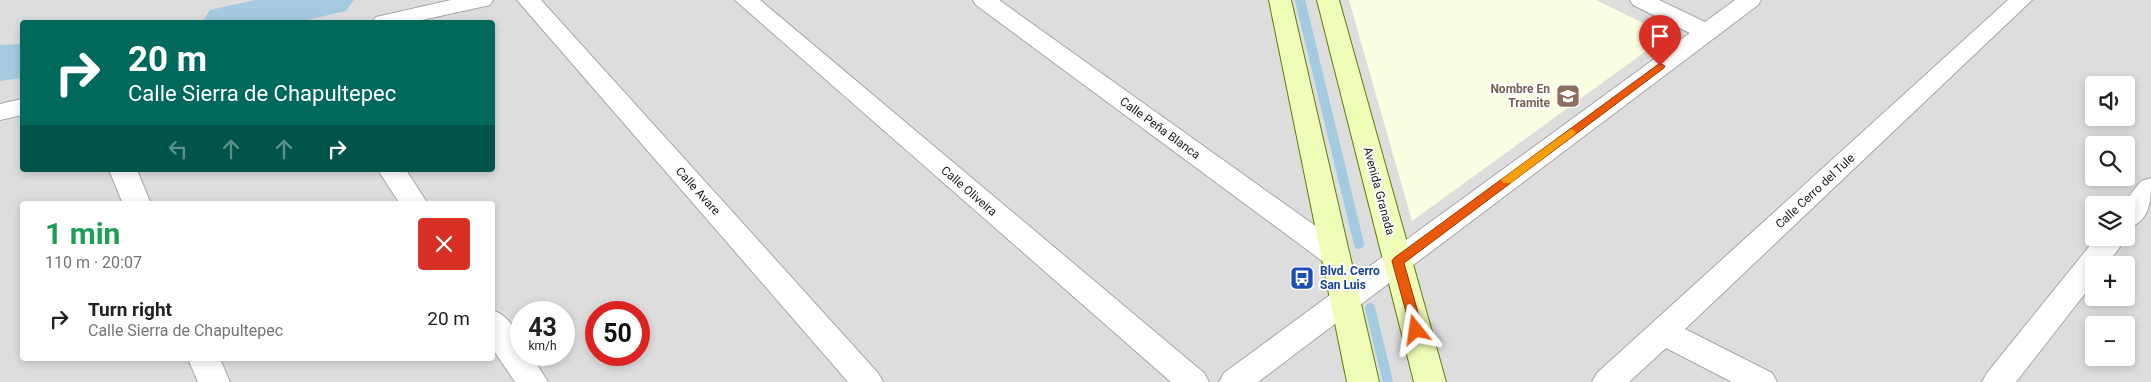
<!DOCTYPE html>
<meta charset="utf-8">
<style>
body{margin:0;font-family:Roboto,sans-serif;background:#f6f6f6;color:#202124;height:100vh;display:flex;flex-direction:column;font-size:19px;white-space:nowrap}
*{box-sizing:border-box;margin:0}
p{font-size:16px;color:#757577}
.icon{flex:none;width:28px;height:28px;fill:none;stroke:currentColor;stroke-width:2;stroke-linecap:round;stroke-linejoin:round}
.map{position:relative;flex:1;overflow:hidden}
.panel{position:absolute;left:20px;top:201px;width:475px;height:160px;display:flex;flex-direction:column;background:#fff;border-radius:5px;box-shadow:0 2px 8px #0003}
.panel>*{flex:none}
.top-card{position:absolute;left:20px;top:20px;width:475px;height:152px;border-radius:5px;box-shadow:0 2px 8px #0003;background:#00695c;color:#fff;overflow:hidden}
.buttons{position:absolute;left:2085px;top:76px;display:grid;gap:10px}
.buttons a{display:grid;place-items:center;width:50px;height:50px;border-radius:5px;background:#fff;box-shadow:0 2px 8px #0003;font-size:25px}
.speed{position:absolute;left:510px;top:301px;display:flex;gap:10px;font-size:25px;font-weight:700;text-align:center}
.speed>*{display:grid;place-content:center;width:65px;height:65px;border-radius:50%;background:#fff;box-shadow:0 2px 8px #0003;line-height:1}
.speed small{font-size:12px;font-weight:400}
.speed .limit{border:8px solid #d22;background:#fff;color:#111}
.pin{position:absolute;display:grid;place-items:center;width:42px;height:42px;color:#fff;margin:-51px -21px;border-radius:50% 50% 50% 0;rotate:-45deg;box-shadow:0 0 5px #0007}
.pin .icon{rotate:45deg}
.me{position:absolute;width:55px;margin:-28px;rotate:345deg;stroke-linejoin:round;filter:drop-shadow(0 0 4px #0008)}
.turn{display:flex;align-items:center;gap:18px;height:105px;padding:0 25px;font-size:22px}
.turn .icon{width:65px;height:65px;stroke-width:2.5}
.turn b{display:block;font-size:35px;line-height:42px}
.lanes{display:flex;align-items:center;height:48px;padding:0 25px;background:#0003;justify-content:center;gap:25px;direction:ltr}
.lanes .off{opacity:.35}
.round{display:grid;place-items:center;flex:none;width:52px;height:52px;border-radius:5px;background:#f6f6f6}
.overview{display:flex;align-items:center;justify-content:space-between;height:85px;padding:0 25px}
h1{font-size:30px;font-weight:700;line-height:38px;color:#1e9e55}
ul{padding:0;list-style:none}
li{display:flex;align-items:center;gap:15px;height:65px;padding:0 25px}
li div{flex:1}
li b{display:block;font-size:19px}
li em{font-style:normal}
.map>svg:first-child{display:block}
.residential{fill:#dedddd;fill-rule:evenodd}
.education{fill:#faffe1}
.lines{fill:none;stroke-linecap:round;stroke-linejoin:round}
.stream{stroke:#a4cae0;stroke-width:10}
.river{fill:#a4cae0;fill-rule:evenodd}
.minor-casing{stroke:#a7a7a7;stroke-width:2}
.tertiary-casing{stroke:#a7a7a7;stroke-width:2}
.secondary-casing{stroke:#5d7e00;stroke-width:2}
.minor{fill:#fff;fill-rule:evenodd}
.tertiary{fill:#fff;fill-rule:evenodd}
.secondary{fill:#effdb8;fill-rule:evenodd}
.route{fill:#ea580c;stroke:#983908}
.slow{fill:#f59e0b}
.labels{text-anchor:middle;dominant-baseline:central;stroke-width:4;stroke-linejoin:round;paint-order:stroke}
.education-label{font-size:12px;font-weight:bold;fill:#785e54;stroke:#fff;text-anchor:end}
.street-label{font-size:12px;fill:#202020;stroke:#fff}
.transit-label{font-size:12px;font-weight:bold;fill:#164399;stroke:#fff;text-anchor:start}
</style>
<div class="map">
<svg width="2151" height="382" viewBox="0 0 2151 382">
<rect width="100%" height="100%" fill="#f1efe6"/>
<path class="residential" d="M0,0H2151V382H0ZM22,22H492V170H22ZM2094,85H2126V118H2094ZM2094,145H2126V178H2094ZM22,204H492V359H22ZM2094,205H2126V238H2094ZM2094,265H2126V298H2094ZM521,312H564V355H521ZM596,312H639V355H596ZM2094,325H2126V358H2094Z"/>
<polygon class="education" points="1349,0 1596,0 1668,35 1412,221"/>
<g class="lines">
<g class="stream">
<polyline points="1300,0 1359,244"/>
<polyline points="1370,308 1388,382"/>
</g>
<g class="river">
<polygon points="255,0 354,0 346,11 298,22 202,22 210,10"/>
<polygon points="22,44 22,78 0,81 0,45"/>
</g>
<g class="minor-casing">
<g id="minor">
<polygon points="517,0 541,0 878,373 883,382 848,382"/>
<polygon points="735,0 760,0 1204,373 1209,382 1171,382"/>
<polygon points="973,0 999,0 1345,247 1350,255 1345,263 1335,266 1325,263 976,5"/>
<polygon points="1630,0 1659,0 1705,22 1735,0 1761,0 1758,5 1408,269 1398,272 1388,269 1383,261 1388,253 1690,33 1633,5"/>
<polygon points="2008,0 2032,0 1685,329 1772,373 1777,382 1732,382 1666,348 1629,382 1592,382 1597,373"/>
<polygon points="109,170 137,170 151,204 123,204"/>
<polygon points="378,170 406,170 428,204 400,204"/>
<path d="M2151,178C2151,201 2151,221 2126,229V205H2122L2141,181Z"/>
<polygon points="2096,238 2126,238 2107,265 2094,265 2094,282 2016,382 1982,382 1987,373"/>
<polygon points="1345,289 1356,292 1360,300 1356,308 1258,382 1219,382 1224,373 1334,292"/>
<path d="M492,310C511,316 521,337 521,355H531L548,382H515L492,348Z"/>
<polygon points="188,359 220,359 230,382 198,382"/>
</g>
</g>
<g class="tertiary-casing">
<g id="tertiary">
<polygon points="451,0 493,0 490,5 413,22 372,22 376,17"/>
<polygon points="22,99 22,115 0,120 0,104"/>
<polygon points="1398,250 1408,253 1413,261 1408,269 1356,308 1345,311 1334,308 1330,300 1334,292 1388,253"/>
</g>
</g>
<g class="secondary-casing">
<g id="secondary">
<polygon points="1269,0 1291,0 1379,382 1347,382"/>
<polygon points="1317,0 1339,0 1446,382 1414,382"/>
</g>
</g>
<use href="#minor" class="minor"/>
<use href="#tertiary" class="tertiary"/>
<use href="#secondary" class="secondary"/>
</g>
<polygon class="route" points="1660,63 1665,66 1664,68 1404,263 1423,330 1421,334 1412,334 1392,261 1394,258"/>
<polygon class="slow" points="1571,129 1574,130 1576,133 1574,135 1511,183 1503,183 1501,180 1503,178"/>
<defs>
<g id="school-square" transform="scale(1.25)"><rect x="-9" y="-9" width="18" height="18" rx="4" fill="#8d6e63" stroke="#fff"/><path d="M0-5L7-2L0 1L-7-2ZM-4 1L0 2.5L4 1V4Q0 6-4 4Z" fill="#fff"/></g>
<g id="bus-square" transform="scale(1.25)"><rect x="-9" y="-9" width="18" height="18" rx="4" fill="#1a4fb4" stroke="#fff"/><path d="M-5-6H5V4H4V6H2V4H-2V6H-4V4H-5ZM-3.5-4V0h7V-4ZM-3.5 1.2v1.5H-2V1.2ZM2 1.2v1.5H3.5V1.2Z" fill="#fff"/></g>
</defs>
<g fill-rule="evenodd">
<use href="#school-square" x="1568" y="96"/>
<use href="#bus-square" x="1302" y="278"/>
</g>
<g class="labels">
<g class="education-label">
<text x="1550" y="89">Nombre En<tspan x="1550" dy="14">Tramite</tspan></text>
</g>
<g class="street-label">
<text transform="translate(1160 128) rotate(36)">Calle Peña Blanca</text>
<text transform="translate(698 191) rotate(48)">Calle Avare</text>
<text transform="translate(969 191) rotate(41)">Calle Oliveira</text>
<text transform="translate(1379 191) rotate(75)">Avenida Granada</text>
<text transform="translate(1815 191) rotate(-43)">Calle Cerro del Tule</text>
</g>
<g class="transit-label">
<text x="1320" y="271">Blvd. Cerro<tspan x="1320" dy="14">San Luis</tspan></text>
</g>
</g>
</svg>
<div class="buttons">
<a><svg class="icon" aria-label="sound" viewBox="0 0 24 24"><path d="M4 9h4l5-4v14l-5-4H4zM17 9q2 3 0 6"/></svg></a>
<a><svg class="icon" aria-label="search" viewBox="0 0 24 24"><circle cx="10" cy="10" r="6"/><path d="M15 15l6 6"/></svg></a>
<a><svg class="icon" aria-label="layers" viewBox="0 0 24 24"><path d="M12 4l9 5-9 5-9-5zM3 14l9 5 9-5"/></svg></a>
<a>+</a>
<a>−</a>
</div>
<div class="speed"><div>43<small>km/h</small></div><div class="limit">50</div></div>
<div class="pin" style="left:1660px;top:66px;background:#d93025"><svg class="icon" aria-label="arrive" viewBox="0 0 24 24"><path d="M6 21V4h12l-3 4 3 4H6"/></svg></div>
<svg class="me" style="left:1416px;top:330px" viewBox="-20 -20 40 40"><path d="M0-17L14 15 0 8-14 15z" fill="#ea580c" stroke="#fff" stroke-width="4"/></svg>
<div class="top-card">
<div class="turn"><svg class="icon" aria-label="right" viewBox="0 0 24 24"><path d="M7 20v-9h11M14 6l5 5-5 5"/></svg><div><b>20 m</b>Calle Sierra de Chapultepec</div></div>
<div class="lanes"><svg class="icon off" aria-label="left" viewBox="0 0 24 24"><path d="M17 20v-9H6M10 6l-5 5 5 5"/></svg><svg class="icon off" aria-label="ahead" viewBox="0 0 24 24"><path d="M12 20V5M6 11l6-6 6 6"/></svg><svg class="icon off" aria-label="ahead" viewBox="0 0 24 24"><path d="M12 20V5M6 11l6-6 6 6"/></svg><svg class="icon" aria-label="right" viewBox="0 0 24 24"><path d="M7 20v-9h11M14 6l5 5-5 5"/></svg></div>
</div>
<section class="panel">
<div class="overview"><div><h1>1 min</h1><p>110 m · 20:07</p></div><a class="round" style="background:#d93025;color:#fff"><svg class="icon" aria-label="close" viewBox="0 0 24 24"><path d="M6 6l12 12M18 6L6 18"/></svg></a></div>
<ul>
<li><svg class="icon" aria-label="right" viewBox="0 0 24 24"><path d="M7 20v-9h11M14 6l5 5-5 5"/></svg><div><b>Turn right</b><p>Calle Sierra de Chapultepec</p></div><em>20 m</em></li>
</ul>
</section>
</div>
